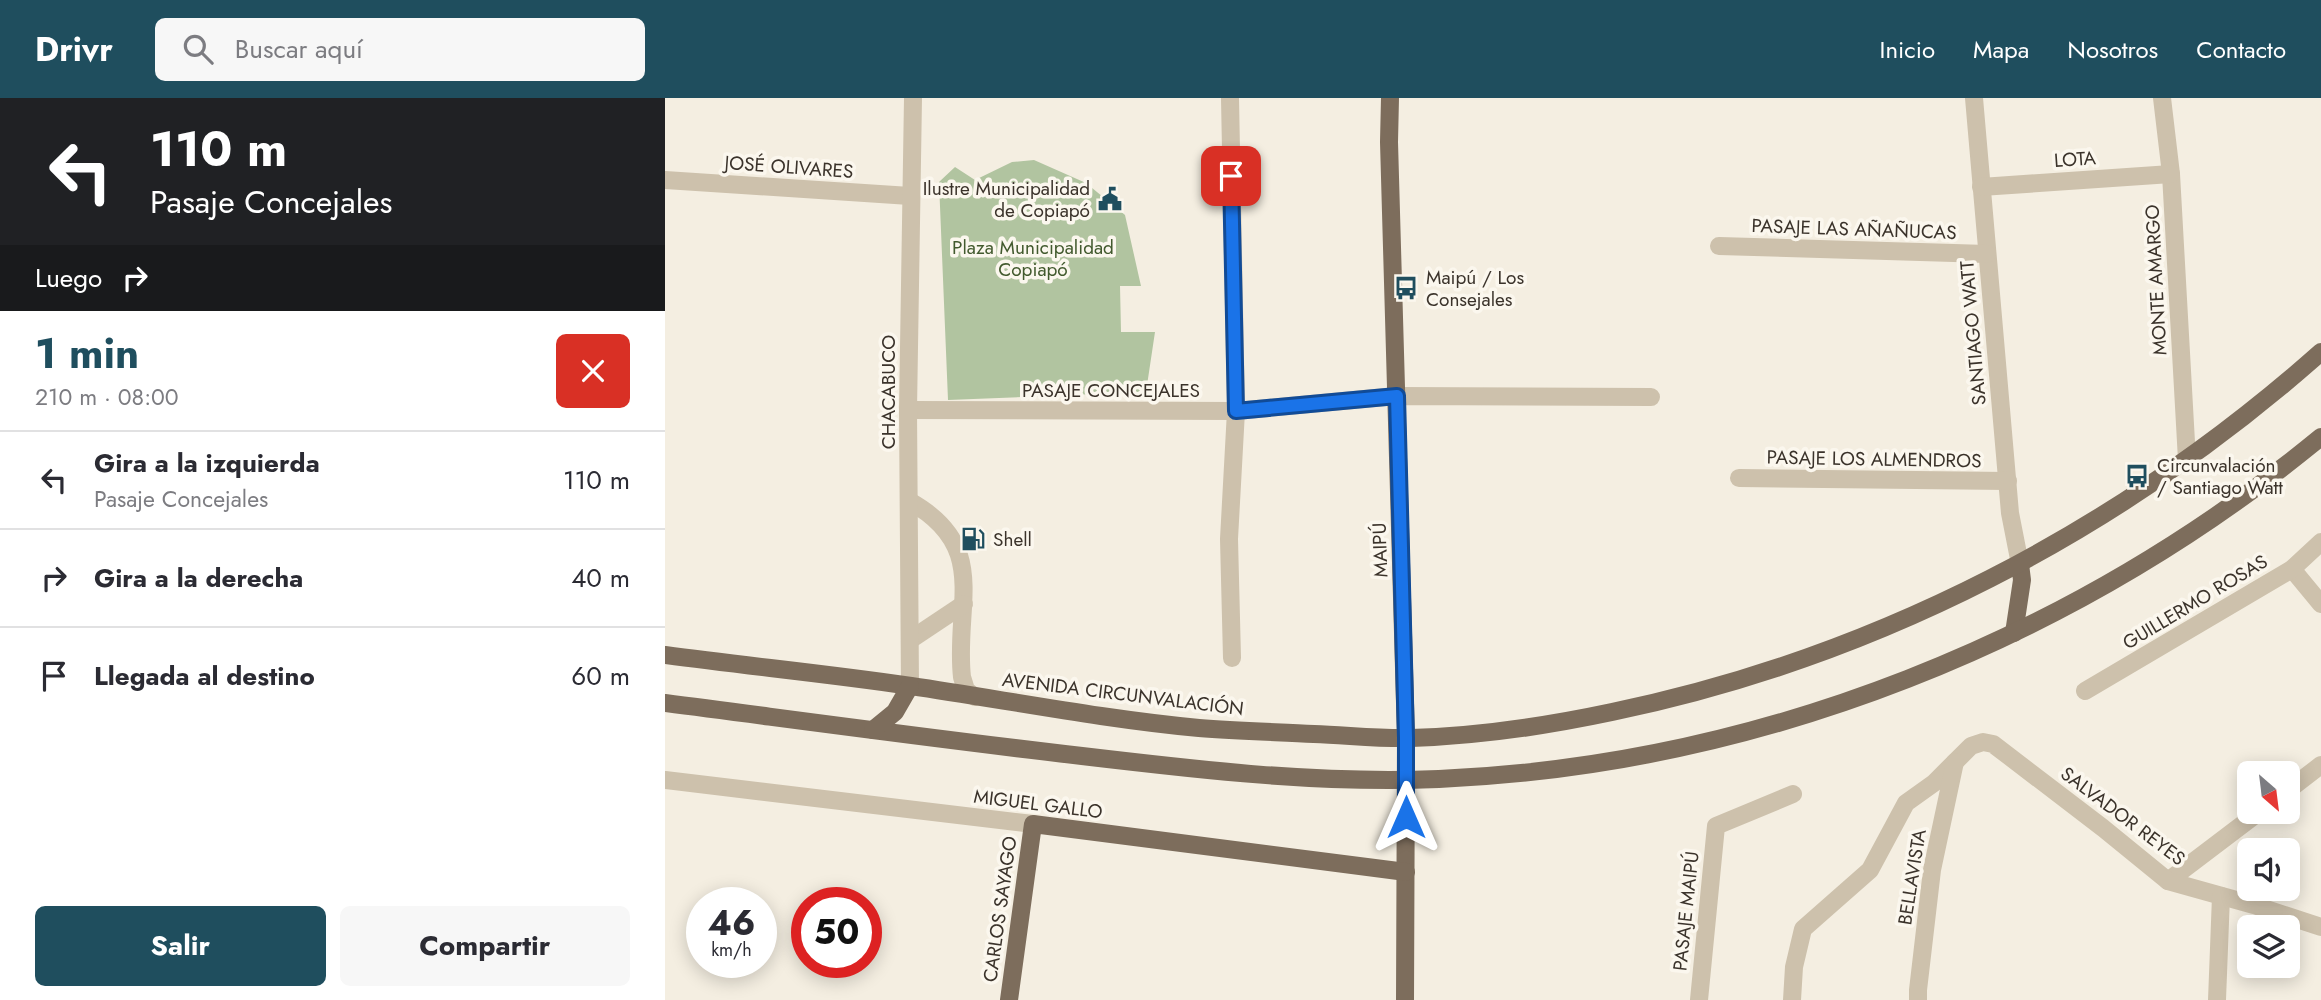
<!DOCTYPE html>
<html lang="es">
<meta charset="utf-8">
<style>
body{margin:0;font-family:Jost,sans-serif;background:#f7f7f7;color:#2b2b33;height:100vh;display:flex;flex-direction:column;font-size:26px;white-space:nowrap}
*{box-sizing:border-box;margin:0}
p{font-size:23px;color:#7c7c81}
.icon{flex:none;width:38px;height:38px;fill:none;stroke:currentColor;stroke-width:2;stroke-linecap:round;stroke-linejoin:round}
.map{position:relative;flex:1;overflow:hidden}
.side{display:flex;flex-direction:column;background:#fff;width:665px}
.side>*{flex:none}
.hud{background:#202124;color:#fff;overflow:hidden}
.needle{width:46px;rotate:152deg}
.controls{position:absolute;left:1572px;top:663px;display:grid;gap:14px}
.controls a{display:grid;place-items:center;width:63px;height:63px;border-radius:10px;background:#fff;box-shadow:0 4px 18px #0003;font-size:35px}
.speed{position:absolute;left:21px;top:789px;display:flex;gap:14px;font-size:35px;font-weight:700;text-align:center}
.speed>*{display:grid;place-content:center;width:91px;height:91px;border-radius:50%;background:#fff;box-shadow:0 4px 18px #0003;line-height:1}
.speed small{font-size:18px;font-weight:400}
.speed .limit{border:10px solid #d22;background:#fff;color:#111}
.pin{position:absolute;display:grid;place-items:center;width:60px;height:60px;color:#fff;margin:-30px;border-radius:14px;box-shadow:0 4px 10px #0006}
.me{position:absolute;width:77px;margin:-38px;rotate:0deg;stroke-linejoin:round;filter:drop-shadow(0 0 5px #0008)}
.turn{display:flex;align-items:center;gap:24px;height:147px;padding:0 35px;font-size:32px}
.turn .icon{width:91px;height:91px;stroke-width:2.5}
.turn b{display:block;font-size:49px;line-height:60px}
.then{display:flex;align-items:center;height:66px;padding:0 35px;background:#0003;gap:14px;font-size:26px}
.round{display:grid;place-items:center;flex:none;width:74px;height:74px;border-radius:10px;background:#f7f7f7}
.summary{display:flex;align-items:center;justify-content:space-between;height:119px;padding:0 35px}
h1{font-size:42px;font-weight:700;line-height:52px;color:#1f4e5e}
.button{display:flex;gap:14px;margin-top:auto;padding:14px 35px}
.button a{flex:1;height:80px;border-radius:10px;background:#1f4e5e;color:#fff;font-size:28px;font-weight:700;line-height:80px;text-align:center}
.button a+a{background:#f7f7f7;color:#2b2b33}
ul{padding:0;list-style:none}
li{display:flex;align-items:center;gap:21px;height:98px;padding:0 35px;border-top:2px solid #e1e1e2}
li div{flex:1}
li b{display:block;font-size:26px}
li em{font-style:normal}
header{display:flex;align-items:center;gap:42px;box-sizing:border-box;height:98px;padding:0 35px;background:#1f4e5e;color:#fff}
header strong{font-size:33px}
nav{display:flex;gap:38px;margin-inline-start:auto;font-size:24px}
.search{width:490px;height:63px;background:#f7f7f7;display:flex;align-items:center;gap:18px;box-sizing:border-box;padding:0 24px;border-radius:10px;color:#7c7c81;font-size:26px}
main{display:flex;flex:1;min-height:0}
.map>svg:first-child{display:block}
.green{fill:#b1c4a0}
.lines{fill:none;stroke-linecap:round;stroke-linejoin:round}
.minor{stroke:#cdc1ac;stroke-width:18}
.major{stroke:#7d6d5c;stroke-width:18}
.route-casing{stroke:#114b97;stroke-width:18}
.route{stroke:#1a73e8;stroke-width:12}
.labels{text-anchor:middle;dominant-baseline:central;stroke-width:7;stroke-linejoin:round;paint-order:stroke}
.street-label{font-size:19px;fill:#3b332b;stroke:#fbf7ee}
.poi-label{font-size:19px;fill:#3b332b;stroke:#fbf7ee;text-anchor:start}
.park-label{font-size:19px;fill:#425a2e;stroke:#fbf7ee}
</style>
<header>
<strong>Drivr</strong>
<div class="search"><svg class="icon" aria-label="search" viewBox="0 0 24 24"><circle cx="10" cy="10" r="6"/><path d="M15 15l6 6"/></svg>Buscar aquí</div>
<nav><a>Inicio</a><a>Mapa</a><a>Nosotros</a><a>Contacto</a></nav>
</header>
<main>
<section class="side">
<div class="hud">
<div class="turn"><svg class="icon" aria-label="left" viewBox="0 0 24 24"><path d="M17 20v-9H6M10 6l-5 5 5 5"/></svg><div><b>110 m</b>Pasaje Concejales</div></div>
<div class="then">Luego<svg class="icon" aria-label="right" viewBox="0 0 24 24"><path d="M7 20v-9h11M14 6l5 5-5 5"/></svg></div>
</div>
<div class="summary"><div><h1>1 min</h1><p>210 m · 08:00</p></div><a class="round" style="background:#d93025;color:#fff"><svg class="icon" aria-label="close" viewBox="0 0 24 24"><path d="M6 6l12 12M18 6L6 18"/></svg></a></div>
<ul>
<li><svg class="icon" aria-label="left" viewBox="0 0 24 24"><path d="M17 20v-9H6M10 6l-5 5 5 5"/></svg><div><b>Gira a la izquierda</b><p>Pasaje Concejales</p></div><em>110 m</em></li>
<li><svg class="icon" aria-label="right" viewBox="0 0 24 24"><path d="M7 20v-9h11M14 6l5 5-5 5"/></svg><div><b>Gira a la derecha</b></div><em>40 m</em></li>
<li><svg class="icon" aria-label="arrive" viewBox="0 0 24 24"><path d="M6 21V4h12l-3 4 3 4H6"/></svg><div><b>Llegada al destino</b></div><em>60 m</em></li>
</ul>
<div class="button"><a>Salir</a><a>Compartir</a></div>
</section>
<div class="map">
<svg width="1656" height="902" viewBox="0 0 1656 902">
<rect width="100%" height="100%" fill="#f4eee1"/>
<polygon class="green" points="369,62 421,85 460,117 476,188 455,188 456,234 490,234 481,294 283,302 274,84 290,69 310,82 347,64"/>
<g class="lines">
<g class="minor">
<polyline points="565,0 571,313 564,441 567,560"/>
<polyline points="1309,0 1345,415 1355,466"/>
<polyline points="1497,0 1506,76 1522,362"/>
<polyline points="0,82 245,98"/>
<polyline points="1316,89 1506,76"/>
<polyline points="1054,148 1322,156"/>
<polyline points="243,312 571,313 731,298 986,299"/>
<polyline points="1074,380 1343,383"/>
<path d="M244,403C326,448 289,507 297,579L301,592L310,599"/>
<polyline points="1627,471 1656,506"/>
<polyline points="245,542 299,506"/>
<polyline points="245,588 243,312 248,0"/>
<polyline points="1420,593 1627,471 1656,444"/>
<polyline points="0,682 368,726"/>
<polyline points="1622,693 1656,667"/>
<polyline points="1503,783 1594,714"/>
<polyline points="1034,902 1051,728 1128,696"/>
<polyline points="1127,902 1129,869 1138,831 1205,772 1241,705 1269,685 1306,648 1318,644 1328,646 1438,730 1503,783 1589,807 1656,829"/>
<polyline points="1253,902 1253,892 1267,772 1290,664"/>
<polyline points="1552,902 1556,798"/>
</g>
<g class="major">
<polyline points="725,0 724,44 741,640 740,902"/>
<polyline points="1349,535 1357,482 1355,466"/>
<path d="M0,557C82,568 164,576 246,588C341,602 438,621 534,630C572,633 611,634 649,636C681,637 714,641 746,640C814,638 881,628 947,614C1212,559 1454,433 1656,254"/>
<path d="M0,605C139,623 278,642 417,658C535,672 654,686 774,681C1096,667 1408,542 1656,339"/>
<polyline points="208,632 230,614 245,588"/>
<polyline points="344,902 368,726 741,774"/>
</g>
</g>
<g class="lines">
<g class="route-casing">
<polyline id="route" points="566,78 571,313 732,298 741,640 741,719"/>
</g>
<use href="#route" class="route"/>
</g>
<defs>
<g id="civic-bare" transform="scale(1.89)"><path d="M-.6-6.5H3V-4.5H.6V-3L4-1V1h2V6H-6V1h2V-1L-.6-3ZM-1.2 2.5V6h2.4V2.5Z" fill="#1f4e5e" stroke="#fbf7ee" stroke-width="2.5" paint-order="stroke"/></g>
<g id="bus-bare" transform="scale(1.89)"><path d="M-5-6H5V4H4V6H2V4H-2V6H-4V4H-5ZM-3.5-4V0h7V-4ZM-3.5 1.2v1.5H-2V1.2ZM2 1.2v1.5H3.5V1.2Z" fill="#1f4e5e" stroke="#fbf7ee" stroke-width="2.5" paint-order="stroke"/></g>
<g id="fuel-bare" transform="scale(1.89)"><path d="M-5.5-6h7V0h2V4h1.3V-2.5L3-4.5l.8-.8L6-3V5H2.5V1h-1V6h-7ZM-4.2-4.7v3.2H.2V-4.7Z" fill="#1f4e5e" stroke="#fbf7ee" stroke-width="2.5" paint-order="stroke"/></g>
</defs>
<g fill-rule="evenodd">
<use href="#civic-bare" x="445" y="101"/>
<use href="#bus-bare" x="741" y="190"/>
<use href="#bus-bare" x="1472" y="378"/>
<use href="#fuel-bare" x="308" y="441"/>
</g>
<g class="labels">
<g class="street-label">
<text transform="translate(1410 61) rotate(-4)">LOTA</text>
<text transform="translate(124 69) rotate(4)">JOSÉ OLIVARES</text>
<text transform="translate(1189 131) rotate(2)">PASAJE LAS AÑAÑUCAS</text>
<text transform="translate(1491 182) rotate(-93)">MONTE AMARGO</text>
<text transform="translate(1308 235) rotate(-95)">SANTIAGO WATT</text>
<text x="446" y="292">PASAJE CONCEJALES</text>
<text transform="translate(223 294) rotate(-90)">CHACABUCO</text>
<text transform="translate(1209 361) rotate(1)">PASAJE LOS ALMENDROS</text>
<text transform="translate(715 452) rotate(-92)">MAIPÚ</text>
<text transform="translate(1530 504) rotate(-31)">GUILLERMO ROSAS</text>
<text transform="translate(458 596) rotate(7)">AVENIDA CIRCUNVALACIÓN</text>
<text transform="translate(373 706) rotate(7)">MIGUEL GALLO</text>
<text transform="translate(1458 718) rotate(37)">SALVADOR REYES</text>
<text transform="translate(1247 779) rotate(-81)">BELLAVISTA</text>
<text transform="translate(335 811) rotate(-82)">CARLOS SAYAGO</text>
<text transform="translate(1021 813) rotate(-84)">PASAJE MAIPÚ</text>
</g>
<g class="poi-label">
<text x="425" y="90" text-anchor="end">Ilustre Municipalidad<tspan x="425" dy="22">de Copiapó</tspan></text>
<text x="761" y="179">Maipú / Los<tspan x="761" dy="22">Consejales</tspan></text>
<text x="1492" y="367">Circunvalación<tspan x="1492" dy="22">/ Santiago Watt</tspan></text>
<text x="328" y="441">Shell</text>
</g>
<g class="park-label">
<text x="368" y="149">Plaza Municipalidad<tspan x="368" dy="22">Copiapó</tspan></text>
</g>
</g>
</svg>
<div class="controls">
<a><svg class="needle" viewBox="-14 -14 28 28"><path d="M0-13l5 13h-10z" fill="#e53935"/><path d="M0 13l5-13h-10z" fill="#7c7c81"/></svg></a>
<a><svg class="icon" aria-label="sound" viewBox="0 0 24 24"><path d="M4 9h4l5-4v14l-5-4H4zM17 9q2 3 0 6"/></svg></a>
<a><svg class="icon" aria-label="layers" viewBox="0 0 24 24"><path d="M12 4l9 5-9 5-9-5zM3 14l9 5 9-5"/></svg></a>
</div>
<div class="speed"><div>46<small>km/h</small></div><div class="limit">50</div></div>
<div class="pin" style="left:566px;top:78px;background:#d93025"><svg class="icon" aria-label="arrive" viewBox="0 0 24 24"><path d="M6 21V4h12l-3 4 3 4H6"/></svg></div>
<svg class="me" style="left:741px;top:719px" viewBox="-20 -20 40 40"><path d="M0-17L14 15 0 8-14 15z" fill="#1a73e8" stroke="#fff" stroke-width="4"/></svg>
</div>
</main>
